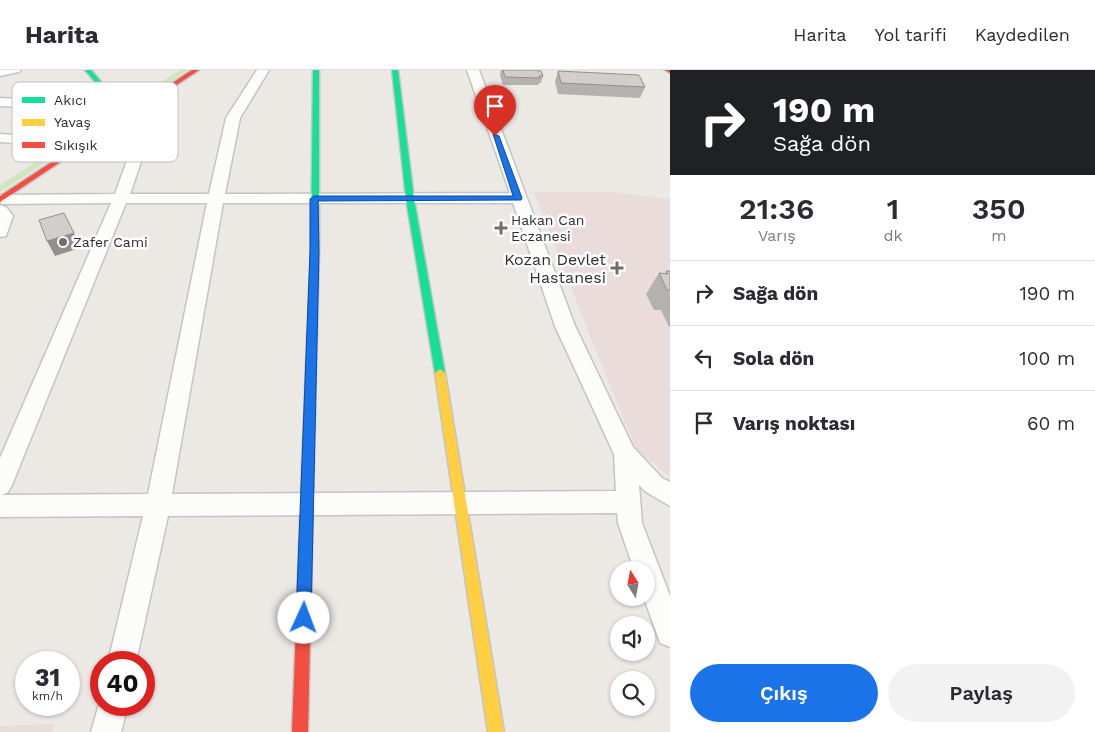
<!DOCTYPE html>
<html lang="tr">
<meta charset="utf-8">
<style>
body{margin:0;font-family:"Work Sans",sans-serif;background:#f2f2f3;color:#2b2b33;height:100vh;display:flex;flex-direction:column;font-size:19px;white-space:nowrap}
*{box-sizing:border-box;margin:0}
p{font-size:16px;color:#7c7c81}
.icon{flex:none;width:28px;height:28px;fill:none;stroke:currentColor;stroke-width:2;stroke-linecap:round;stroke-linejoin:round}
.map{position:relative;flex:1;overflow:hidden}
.side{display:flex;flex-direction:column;background:#fff;width:425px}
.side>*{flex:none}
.hud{background:#202124;color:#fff;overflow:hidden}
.needle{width:32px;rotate:349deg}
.controls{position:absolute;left:610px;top:491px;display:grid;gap:10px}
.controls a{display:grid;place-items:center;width:45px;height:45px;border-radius:50%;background:#fff;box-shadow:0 1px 4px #0004;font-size:25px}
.speed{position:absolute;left:15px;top:581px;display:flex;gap:10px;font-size:25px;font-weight:700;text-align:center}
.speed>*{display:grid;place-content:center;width:65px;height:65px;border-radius:50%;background:#fff;box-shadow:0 1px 4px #0004;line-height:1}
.speed small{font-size:12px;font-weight:400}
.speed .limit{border:8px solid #d22;background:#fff;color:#111}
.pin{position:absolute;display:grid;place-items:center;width:42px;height:42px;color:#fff;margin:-51px -21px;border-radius:50% 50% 50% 0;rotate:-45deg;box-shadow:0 0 5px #0007}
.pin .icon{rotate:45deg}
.me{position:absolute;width:55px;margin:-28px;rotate:2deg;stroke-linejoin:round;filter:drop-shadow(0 0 4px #0008)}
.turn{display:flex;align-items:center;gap:18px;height:105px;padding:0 20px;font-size:22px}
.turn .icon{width:65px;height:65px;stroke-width:2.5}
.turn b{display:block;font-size:35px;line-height:42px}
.eta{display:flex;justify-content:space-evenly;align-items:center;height:85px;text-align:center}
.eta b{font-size:30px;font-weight:600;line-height:35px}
.button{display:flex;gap:10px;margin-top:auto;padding:10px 20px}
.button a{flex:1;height:58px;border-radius:30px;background:#1a73e8;color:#fff;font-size:20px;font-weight:600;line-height:58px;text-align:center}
.button a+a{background:#f2f2f3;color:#2b2b33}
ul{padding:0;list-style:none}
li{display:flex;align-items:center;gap:15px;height:65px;padding:0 20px;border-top:1px solid #e1e1e2}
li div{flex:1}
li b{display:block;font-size:19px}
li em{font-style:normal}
header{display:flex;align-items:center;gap:30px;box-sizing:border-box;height:70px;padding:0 25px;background:#fff;border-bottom:1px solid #e1e1e2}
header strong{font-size:24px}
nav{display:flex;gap:28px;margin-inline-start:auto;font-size:18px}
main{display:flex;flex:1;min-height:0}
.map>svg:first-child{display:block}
.medical{fill:#e9dcdb}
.green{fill:#cee6be}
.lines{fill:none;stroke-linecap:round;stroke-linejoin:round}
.street-casing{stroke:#c5c4c5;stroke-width:3}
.fast-casing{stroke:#c5c4c5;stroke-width:3}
.slow-casing{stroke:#c5c4c5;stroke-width:3}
.jam-casing{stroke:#c5c4c5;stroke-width:3}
.street{fill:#fcfcfb;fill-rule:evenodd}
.fast{fill:#16e098;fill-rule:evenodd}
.slow{fill:#ffcf43;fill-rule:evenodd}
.jam{fill:#f24e42;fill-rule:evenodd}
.wall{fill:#b4b1af}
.shaded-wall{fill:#92908e}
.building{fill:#d1cecb;stroke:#92908e}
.route{fill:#1a73e8;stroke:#114b97}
.poi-dot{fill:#706f6e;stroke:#fff;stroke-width:2}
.labels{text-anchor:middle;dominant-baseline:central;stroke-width:5;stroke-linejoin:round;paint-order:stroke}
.far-poi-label{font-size:14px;fill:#2e2e2e;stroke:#fff;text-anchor:start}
.poi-label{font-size:16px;fill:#2e2e2e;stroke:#fff;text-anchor:end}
.key{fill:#fff;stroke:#c0c0c0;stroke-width:1}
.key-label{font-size:14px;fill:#2e2e2e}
</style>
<header>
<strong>Harita</strong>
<nav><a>Harita</a><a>Yol tarifi</a><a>Kaydedilen</a></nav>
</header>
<main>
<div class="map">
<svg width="670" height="662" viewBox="0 0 670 662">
<rect width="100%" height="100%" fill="#ece8e4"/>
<g class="medical">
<polygon points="534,122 613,122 670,129 670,407 636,379 590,266"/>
<polygon points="54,654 53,662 0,662 0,656"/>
</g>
<polygon class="green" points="180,0 188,0 0,122 0,115"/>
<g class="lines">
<g class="street-casing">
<g id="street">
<polygon points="0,0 21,0 19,2 0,6"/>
<path d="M257,0H269L240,48L225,124L510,123L467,0H479L575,256L633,377L662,408L670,412V436L646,422L639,415L642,453L670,526V577L660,573L644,528H646V500H634L618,453L617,443L168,446L136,592H108L143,446L0,447V388L111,133L1,134L0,125L115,124L140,54L135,36L141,32L147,36L154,54L130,124H209L226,48ZM126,133H207L148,424L2,425L8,422L12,415ZM223,133H513L555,256L614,384L616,421L172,424Z"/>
<polygon points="0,28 77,32 83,36 77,40 0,36"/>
<polygon points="0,64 27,66 34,70 27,74 0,72"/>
<polygon points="0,135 6,137 13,146 6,166 0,167"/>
<polygon points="101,627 101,635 128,635 121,662 91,662"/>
</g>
</g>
<g class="fast-casing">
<g id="fast">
<polygon points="85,0 91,0 119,33 119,35 115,35"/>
<polygon points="313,0 319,0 319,181 316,296 311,300 306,296 311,181"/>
<polygon points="392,0 398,0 414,129 445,303 440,307 435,303 406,129"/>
</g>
</g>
<g class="slow-casing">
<polygon id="slow" points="440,299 445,303 504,662 488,662 435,303"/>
</g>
<g class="jam-casing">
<g id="jam">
<polygon points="192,0 199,0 0,132 0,126"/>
<polygon points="665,0 670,0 670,3"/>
<polygon points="311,292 316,296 308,662 292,662 306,296"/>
</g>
</g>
<use href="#street" class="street"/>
<use href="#fast" class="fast"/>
<use href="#slow" class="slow"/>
<use href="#jam" class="jam"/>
</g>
<g class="wall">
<polygon points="501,0 537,0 543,6 541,13 539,13 538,15 503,15 500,5"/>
<polygon points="558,1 645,17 640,28 558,24 555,12"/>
<polygon points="666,201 670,201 670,257 669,257 661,240 654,240 646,224 659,203 665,204"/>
</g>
<polygon class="shaded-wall" points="74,163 80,178 55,186 47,171"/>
<g class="building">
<polygon points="503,0 537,0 538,1 541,1 543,6 539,6 540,8 505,7"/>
<polygon points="558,1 639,5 645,17 561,13"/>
<polygon points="64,143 74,163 47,171 39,150"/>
<polygon points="666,201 670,201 670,220 667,220 659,203 668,204"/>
</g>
<polygon class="route" points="493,64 499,66 522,128 521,130 318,131 319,181 311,548 309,554 304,556 298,554 296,548 310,181 310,129 314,126 513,126"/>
<g class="poi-dot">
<path d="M498.5 150.5h5v5h5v5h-5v5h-5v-5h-5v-5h5z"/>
<circle cx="63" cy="172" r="5"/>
<path d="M614.5 190.5h5v5h5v5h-5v5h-5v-5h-5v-5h5z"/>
</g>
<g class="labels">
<g class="far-poi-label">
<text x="511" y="150">Hakan Can<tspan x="511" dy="16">Eczanesi</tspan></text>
<text x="73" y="172">Zafer Cami</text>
</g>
<g class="poi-label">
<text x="606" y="189">Kozan Devlet<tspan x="606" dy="18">Hastanesi</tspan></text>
</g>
</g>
<rect x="12" y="12" width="166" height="80" rx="8" class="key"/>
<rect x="22" y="27" width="23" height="6" fill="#16e098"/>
<rect x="22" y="49" width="23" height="7" fill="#ffcf43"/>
<rect x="22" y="72" width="23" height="6" fill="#f24e42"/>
<g class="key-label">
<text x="54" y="35">Akıcı</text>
<text x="54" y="57">Yavaş</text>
<text x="54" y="80">Sıkışık</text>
</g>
</svg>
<div class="controls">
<a><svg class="needle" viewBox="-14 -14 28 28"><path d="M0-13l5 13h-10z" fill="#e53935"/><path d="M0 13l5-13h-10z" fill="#7c7c81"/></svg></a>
<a><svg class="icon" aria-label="sound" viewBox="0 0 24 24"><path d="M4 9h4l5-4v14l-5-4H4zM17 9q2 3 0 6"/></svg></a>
<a><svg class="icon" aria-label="search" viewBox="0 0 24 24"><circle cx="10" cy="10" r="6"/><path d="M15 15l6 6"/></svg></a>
</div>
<div class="speed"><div>31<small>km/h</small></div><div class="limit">40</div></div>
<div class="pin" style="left:495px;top:66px;background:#d93025"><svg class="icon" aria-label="arrive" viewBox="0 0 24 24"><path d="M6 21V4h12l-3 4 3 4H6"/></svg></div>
<svg class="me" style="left:304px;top:548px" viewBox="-20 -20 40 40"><circle r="19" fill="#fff"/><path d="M0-13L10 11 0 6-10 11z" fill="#1a73e8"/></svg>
</div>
<section class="side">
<div class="hud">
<div class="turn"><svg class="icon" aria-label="right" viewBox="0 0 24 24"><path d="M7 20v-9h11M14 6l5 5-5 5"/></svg><div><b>190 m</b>Sağa dön</div></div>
</div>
<div class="eta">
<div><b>21:36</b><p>Varış</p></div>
<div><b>1</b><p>dk</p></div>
<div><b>350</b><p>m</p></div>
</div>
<ul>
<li><svg class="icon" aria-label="right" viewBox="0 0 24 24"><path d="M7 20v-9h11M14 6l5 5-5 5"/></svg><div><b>Sağa dön</b></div><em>190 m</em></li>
<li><svg class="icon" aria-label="left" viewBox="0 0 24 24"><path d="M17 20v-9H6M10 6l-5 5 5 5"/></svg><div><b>Sola dön</b></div><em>100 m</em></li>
<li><svg class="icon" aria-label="arrive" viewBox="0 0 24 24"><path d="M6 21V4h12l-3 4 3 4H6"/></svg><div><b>Varış noktası</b></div><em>60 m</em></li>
</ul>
<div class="button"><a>Çıkış</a><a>Paylaş</a></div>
</section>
</main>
